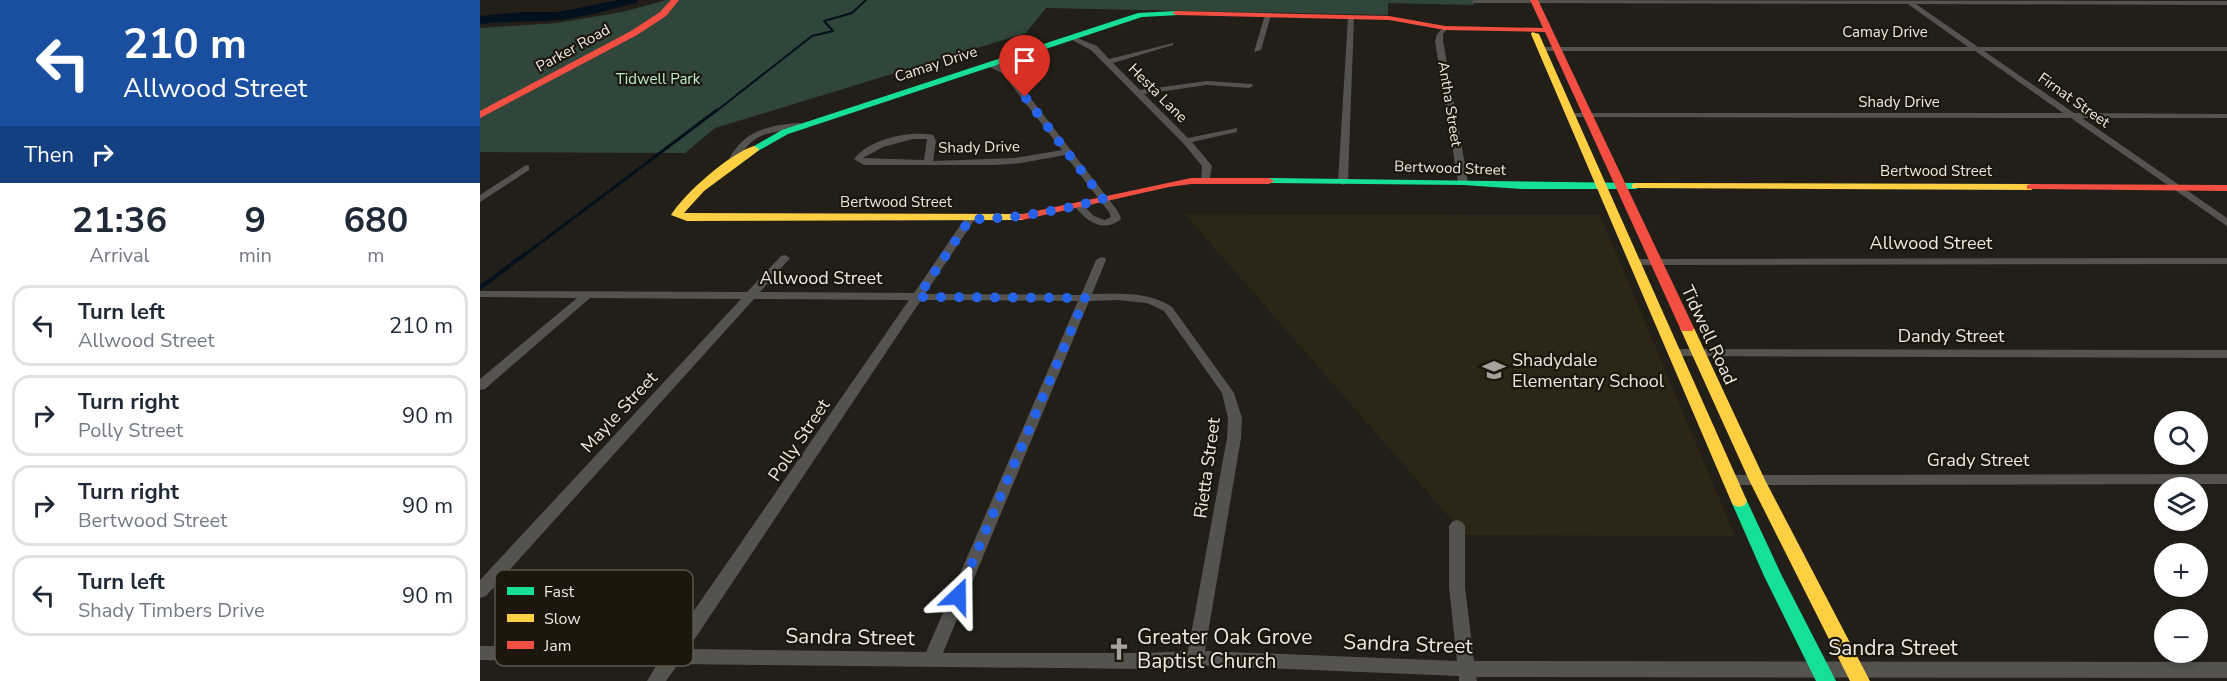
<!DOCTYPE html>
<meta charset="utf-8">
<style>
body{margin:0;font-family:"Nunito Sans",sans-serif;background:#f2f2f3;color:#1f2937;height:100vh;display:flex;flex-direction:column;font-size:22px;white-space:nowrap}
*{box-sizing:border-box;margin:0}
p{font-size:20px;color:#747a83}
.icon{flex:none;width:33px;height:33px;fill:none;stroke:currentColor;stroke-width:2;stroke-linecap:round;stroke-linejoin:round}
.map{position:relative;flex:1;overflow:hidden}
.details{display:flex;flex-direction:column;background:#fff;width:480px}
.details>*{flex:none}
.guide{background:#1a4fa0;color:#fff;overflow:hidden}
.buttons{position:absolute;left:1674px;top:411px;display:grid;gap:12px}
.buttons a{display:grid;place-items:center;width:54px;height:54px;border-radius:50%;background:#fff;box-shadow:0 3px 9px #0003;font-size:30px}
.pin{position:absolute;display:grid;place-items:center;width:51px;height:51px;color:#fff;margin:-62px -26px;border-radius:50% 50% 50% 0;rotate:-45deg;box-shadow:0 0 6px #0007}
.pin .icon{rotate:45deg}
.me{position:absolute;width:66px;margin:-33px;rotate:23deg;stroke-linejoin:round;filter:drop-shadow(0 0 4px #0008)}
.turn{display:flex;align-items:center;gap:21px;height:126px;padding:0 24px;font-size:27px}
.turn .icon{width:78px;height:78px;stroke-width:2.5}
.turn b{display:block;font-size:42px;line-height:51px}
.then{display:flex;align-items:center;height:57px;padding:0 24px;background:#0003;gap:12px;font-size:22px}
.eta{display:flex;justify-content:space-evenly;align-items:center;height:102px;text-align:center}
.eta b{font-size:36px;font-weight:700;line-height:42px}
ul{padding:0;list-style:none}
li{display:flex;align-items:center;gap:18px;height:81px;margin:0 12px 9px;padding:0 12px;border:3px solid #e0e1e3;border-radius:18px}
li div{flex:1}
li b{display:block;font-size:22px}
li em{font-style:normal}
main{display:flex;flex:1;min-height:0}
.map>svg:first-child{display:block}
.built{fill:#2d2516}
.green{fill:#31463a}
.lines{fill:none;stroke-linecap:round;stroke-linejoin:round}
.stream-far2{stroke:#03101d;stroke-width:2}
.stream-far1{stroke:#03101d;stroke-width:3}
.stream{stroke:#03101d;stroke-width:4}
.river{fill:#03101d;fill-rule:evenodd}
.street{fill:#545350;fill-rule:evenodd}
.fast{fill:#16e098;fill-rule:evenodd}
.slow{fill:#ffcf43;fill-rule:evenodd}
.jam{fill:#f24e42;fill-rule:evenodd}
.route{stroke:#2563eb;stroke-width:10;stroke-dasharray:0 18}
.labels{text-anchor:middle;dominant-baseline:central;stroke-width:4.5;stroke-linejoin:round;paint-order:stroke}
.far-street-label{font-size:15px;fill:#ede8e1;stroke:#1c160c}
.far-park-label{font-size:15px;fill:#b7f2d3;stroke:#1c160c}
.street-label{font-size:18px;fill:#ede8e1;stroke:#1c160c}
.poi-label{font-size:18px;fill:#ede8e1;stroke:#1c160c;text-anchor:start}
.near-street-label{font-size:21px;fill:#ede8e1;stroke:#1c160c}
.near-poi-label{font-size:21px;fill:#ede8e1;stroke:#1c160c;text-anchor:start}
.key{fill:#1c160c;stroke:#5b554c;stroke-width:1.5}
.key-label{font-size:16px;fill:#ede8e1}
</style>
<main>
<section class="details">
<div class="guide">
<div class="turn"><svg class="icon" aria-label="left" viewBox="0 0 24 24"><path d="M17 20v-9H6M10 6l-5 5 5 5"/></svg><div><b>210 m</b>Allwood Street</div></div>
<div class="then">Then<svg class="icon" aria-label="right" viewBox="0 0 24 24"><path d="M7 20v-9h11M14 6l5 5-5 5"/></svg></div>
</div>
<div class="eta">
<div><b>21:36</b><p>Arrival</p></div>
<div><b>9</b><p>min</p></div>
<div><b>680</b><p>m</p></div>
</div>
<ul>
<li><svg class="icon" aria-label="left" viewBox="0 0 24 24"><path d="M17 20v-9H6M10 6l-5 5 5 5"/></svg><div><b>Turn left</b><p>Allwood Street</p></div><em>210 m</em></li>
<li><svg class="icon" aria-label="right" viewBox="0 0 24 24"><path d="M7 20v-9h11M14 6l5 5-5 5"/></svg><div><b>Turn right</b><p>Polly Street</p></div><em>90 m</em></li>
<li><svg class="icon" aria-label="right" viewBox="0 0 24 24"><path d="M7 20v-9h11M14 6l5 5-5 5"/></svg><div><b>Turn right</b><p>Bertwood Street</p></div><em>90 m</em></li>
<li><svg class="icon" aria-label="left" viewBox="0 0 24 24"><path d="M17 20v-9H6M10 6l-5 5 5 5"/></svg><div><b>Turn left</b><p>Shady Timbers Drive</p></div><em>90 m</em></li>
</ul>
</section>
<div class="map">
<svg width="1747" height="681" viewBox="0 0 1747 681">
<rect width="100%" height="100%" fill="#221f19"/>
<polygon class="built" points="705,214 1120,215 1255,536 985,535"/>
<polygon class="green" points="187,0 993,0 994,5 908,3 908,15 566,8 546,33 235,128 205,153 0,152 0,28 77,23 142,12"/>
<g class="lines">
<polyline class="stream-far2" points="235,112 332,36 353,31 344,21 372,13 386,0"/>
<polyline class="stream-far1" points="43,256 237,110"/>
<polyline class="stream" points="0,288 45,254"/>
<path class="river" d="M138,0H158L156,3C131,9 105,17 79,20C53,22 27,21 0,24V16L40,12H78Z"/>
<g class="street">
<polygon points="994,0 1747,1 1747,5 1436,4 1498,47 1747,47 1747,51 1504,51 1594,113 1747,114 1747,118 1602,118 1747,218 1747,226 1591,118 1091,117 1087,115 1091,113 1583,113 1495,51 1063,51 1059,49 1063,47 1488,47 1428,4 992,3 992,1"/>
<polygon points="788,13 791,15 781,50 774,52 785,15"/>
<polygon points="871,15 874,17 868,182 863,185 858,182 868,17"/>
<polygon points="965,26 968,28 963,34 963,41 988,182 983,185 978,182 955,41 957,34"/>
<polygon points="592,36 617,46 629,59 693,43 693,45 633,63 660,90 727,81 772,84 773,86 769,88 727,85 664,94 708,138 757,128 757,132 712,142 732,166 729,183 723,183 721,181 722,166 703,143 611,50 590,39 590,37"/>
<path d="M508,62H514L528,69L637,210L641,218L640,220C622,233 607,221 595,207V203H601L614,216L625,220L631,217L629,212L585,155L541,163L516,165H384L374,159C389,139 429,130 453,135L456,141L453,161L535,158L582,150L522,73L508,66ZM433,139H447L444,160L383,158L403,147Z"/>
<path d="M320,123L324,126L323,128C287,134 274,129 255,165H249L247,163C262,131 287,125 320,123Z"/>
<polygon points="46,165 49,166 49,170 0,202 0,195"/>
<path d="M490,216L495,219L445,294L601,295L616,260L621,257L625,258L626,260L612,294C640,294 668,291 692,307L754,393L762,418L761,438L725,651L977,661L969,587V526L972,522L977,520L982,522L985,526V587L994,661L1747,662V678L996,677L997,681H979V676L715,665L665,669L198,664L186,681H167L178,663L0,660V646L188,648L429,300L274,299L6,596L0,598V580L261,299L110,298L5,389L0,390V379L97,298L0,297V291L267,292L301,256L305,255L310,258L280,292L434,293L486,217ZM441,300L598,301L446,652L208,649ZM637,300L667,303L684,311L742,393L748,418L747,438L708,651L665,653H463L609,301Z"/>
<polygon points="1747,258 1747,264 1155,265 1150,262 1155,259"/>
<polygon points="1195,349 1747,350 1747,358 1191,356 1189,353 1191,350"/>
<polygon points="1747,474 1747,484 1249,485 1244,484 1242,480 1244,476 1249,475"/>
</g>
<g class="fast">
<polygon points="696,11 700,13 699,15 662,17 308,134 278,151 270,151 269,149 302,130 658,13"/>
<polygon points="789,178 1156,183 1161,186 1156,189 1042,189 983,185 785,183 784,181"/>
<polygon points="1259,495 1265,497 1267,501 1302,576 1356,681 1336,681 1284,576 1251,501 1253,497"/>
</g>
<g class="slow">
<polygon points="1052,32 1059,34 1267,501 1265,505 1259,507 1253,505 1251,501 1051,34"/>
<path d="M274,146L279,149L278,151L224,191L204,213L542,214L548,217L542,220L207,221L191,215C205,193 249,154 274,146Z"/>
<polygon points="1156,183 1551,184 1556,187 1551,190 1152,188 1152,184"/>
<polygon points="1207,324 1214,328 1285,480 1390,681 1370,681 1269,480 1200,328"/>
</g>
<g class="jam">
<polygon points="191,0 199,0 186,16 157,35 0,118 0,111 151,31 180,12"/>
<polygon points="1050,0 1058,0 1214,328 1212,331 1202,331 1200,328 1065,32 965,30 909,20 696,15 692,13 696,11 909,16 965,26 1063,28"/>
<polygon points="711,178 789,178 794,181 789,184 711,184 689,187 542,220 536,217 542,214"/>
<polygon points="1551,184 1747,185 1747,191 1547,189 1547,185"/>
</g>
</g>
<g class="lines">
<path class="route" d="M478,596L605,298L438,297L490,219C536,219 578,211 623,199L545,97"/>
</g>
<defs>
<g id="school-bare" transform="scale(1.8)"><path d="M0-5L7-2L0 1L-7-2ZM-4 1L0 2.5L4 1V4Q0 6-4 4Z" fill="#a6a29b" stroke="#1c160c" stroke-width="2.5" paint-order="stroke"/></g>
<g id="church-bare" transform="scale(1.8)"><path d="M-1.2-6h2.4v3.5h3.3v2.4h-3.3V6h-2.4V-.1h-3.3v-2.4h3.3Z" fill="#a6a29b" stroke="#1c160c" stroke-width="2.5" paint-order="stroke"/></g>
</defs>
<g fill-rule="evenodd">
<use href="#school-bare" x="1014" y="370"/>
<use href="#church-bare" x="639" y="649"/>
</g>
<g class="labels">
<g class="far-street-label">
<text x="1405" y="32">Camay Drive</text>
<text transform="translate(93 48) rotate(-29)">Parker Road</text>
<text transform="translate(456 64) rotate(-18)">Camay Drive</text>
<text transform="translate(678 93) rotate(45)">Hesta Lane</text>
<text transform="translate(1594 100) rotate(35)">Firnat Street</text>
<text x="1419" y="102">Shady Drive</text>
<text transform="translate(970 104) rotate(81)">Antha Street</text>
<text transform="translate(499 147) rotate(-1)">Shady Drive</text>
<text transform="translate(970 168) rotate(2)">Bertwood Street</text>
<text x="1456" y="171">Bertwood Street</text>
<text x="416" y="202">Bertwood Street</text>
</g>
<g class="far-park-label">
<text x="178" y="79">Tidwell Park</text>
</g>
<g class="street-label">
<text x="1451" y="243">Allwood Street</text>
<text x="341" y="278">Allwood Street</text>
<text transform="translate(1229 335) rotate(65)">Tidwell Road</text>
<text x="1471" y="336">Dandy Street</text>
<text transform="translate(139 412) rotate(-47)">Mayle Street</text>
<text transform="translate(319 440) rotate(-56)">Polly Street</text>
<text x="1498" y="460">Grady Street</text>
<text transform="translate(727 468) rotate(-82)">Rietta Street</text>
</g>
<g class="poi-label">
<text x="1032" y="360">Shadydale<tspan x="1032" dy="21">Elementary School</tspan></text>
</g>
<g class="near-street-label">
<text transform="translate(370 637) rotate(1)">Sandra Street</text>
<text transform="translate(928 644) rotate(2)">Sandra Street</text>
<text x="1413" y="648">Sandra Street</text>
</g>
<g class="near-poi-label">
<text x="657" y="637">Greater Oak Grove<tspan x="657" dy="24">Baptist Church</tspan></text>
</g>
</g>
<rect x="15" y="570" width="198" height="96" rx="9" class="key"/>
<rect x="27" y="587" width="27" height="8" fill="#16e098"/>
<rect x="27" y="614" width="27" height="8" fill="#ffcf43"/>
<rect x="27" y="641" width="27" height="8" fill="#f24e42"/>
<g class="key-label">
<text x="64" y="597">Fast</text>
<text x="64" y="624">Slow</text>
<text x="64" y="651">Jam</text>
</g>
</svg>
<div class="buttons">
<a><svg class="icon" aria-label="search" viewBox="0 0 24 24"><circle cx="10" cy="10" r="6"/><path d="M15 15l6 6"/></svg></a>
<a><svg class="icon" aria-label="layers" viewBox="0 0 24 24"><path d="M12 4l9 5-9 5-9-5zM3 14l9 5 9-5"/></svg></a>
<a>+</a>
<a>−</a>
</div>
<div class="pin" style="left:545px;top:97px;background:#d93025"><svg class="icon" aria-label="arrive" viewBox="0 0 24 24"><path d="M6 21V4h12l-3 4 3 4H6"/></svg></div>
<svg class="me" style="left:478px;top:596px" viewBox="-20 -20 40 40"><path d="M0-17L14 15 0 8-14 15z" fill="#2563eb" stroke="#fff" stroke-width="4"/></svg>
</div>
</main>
